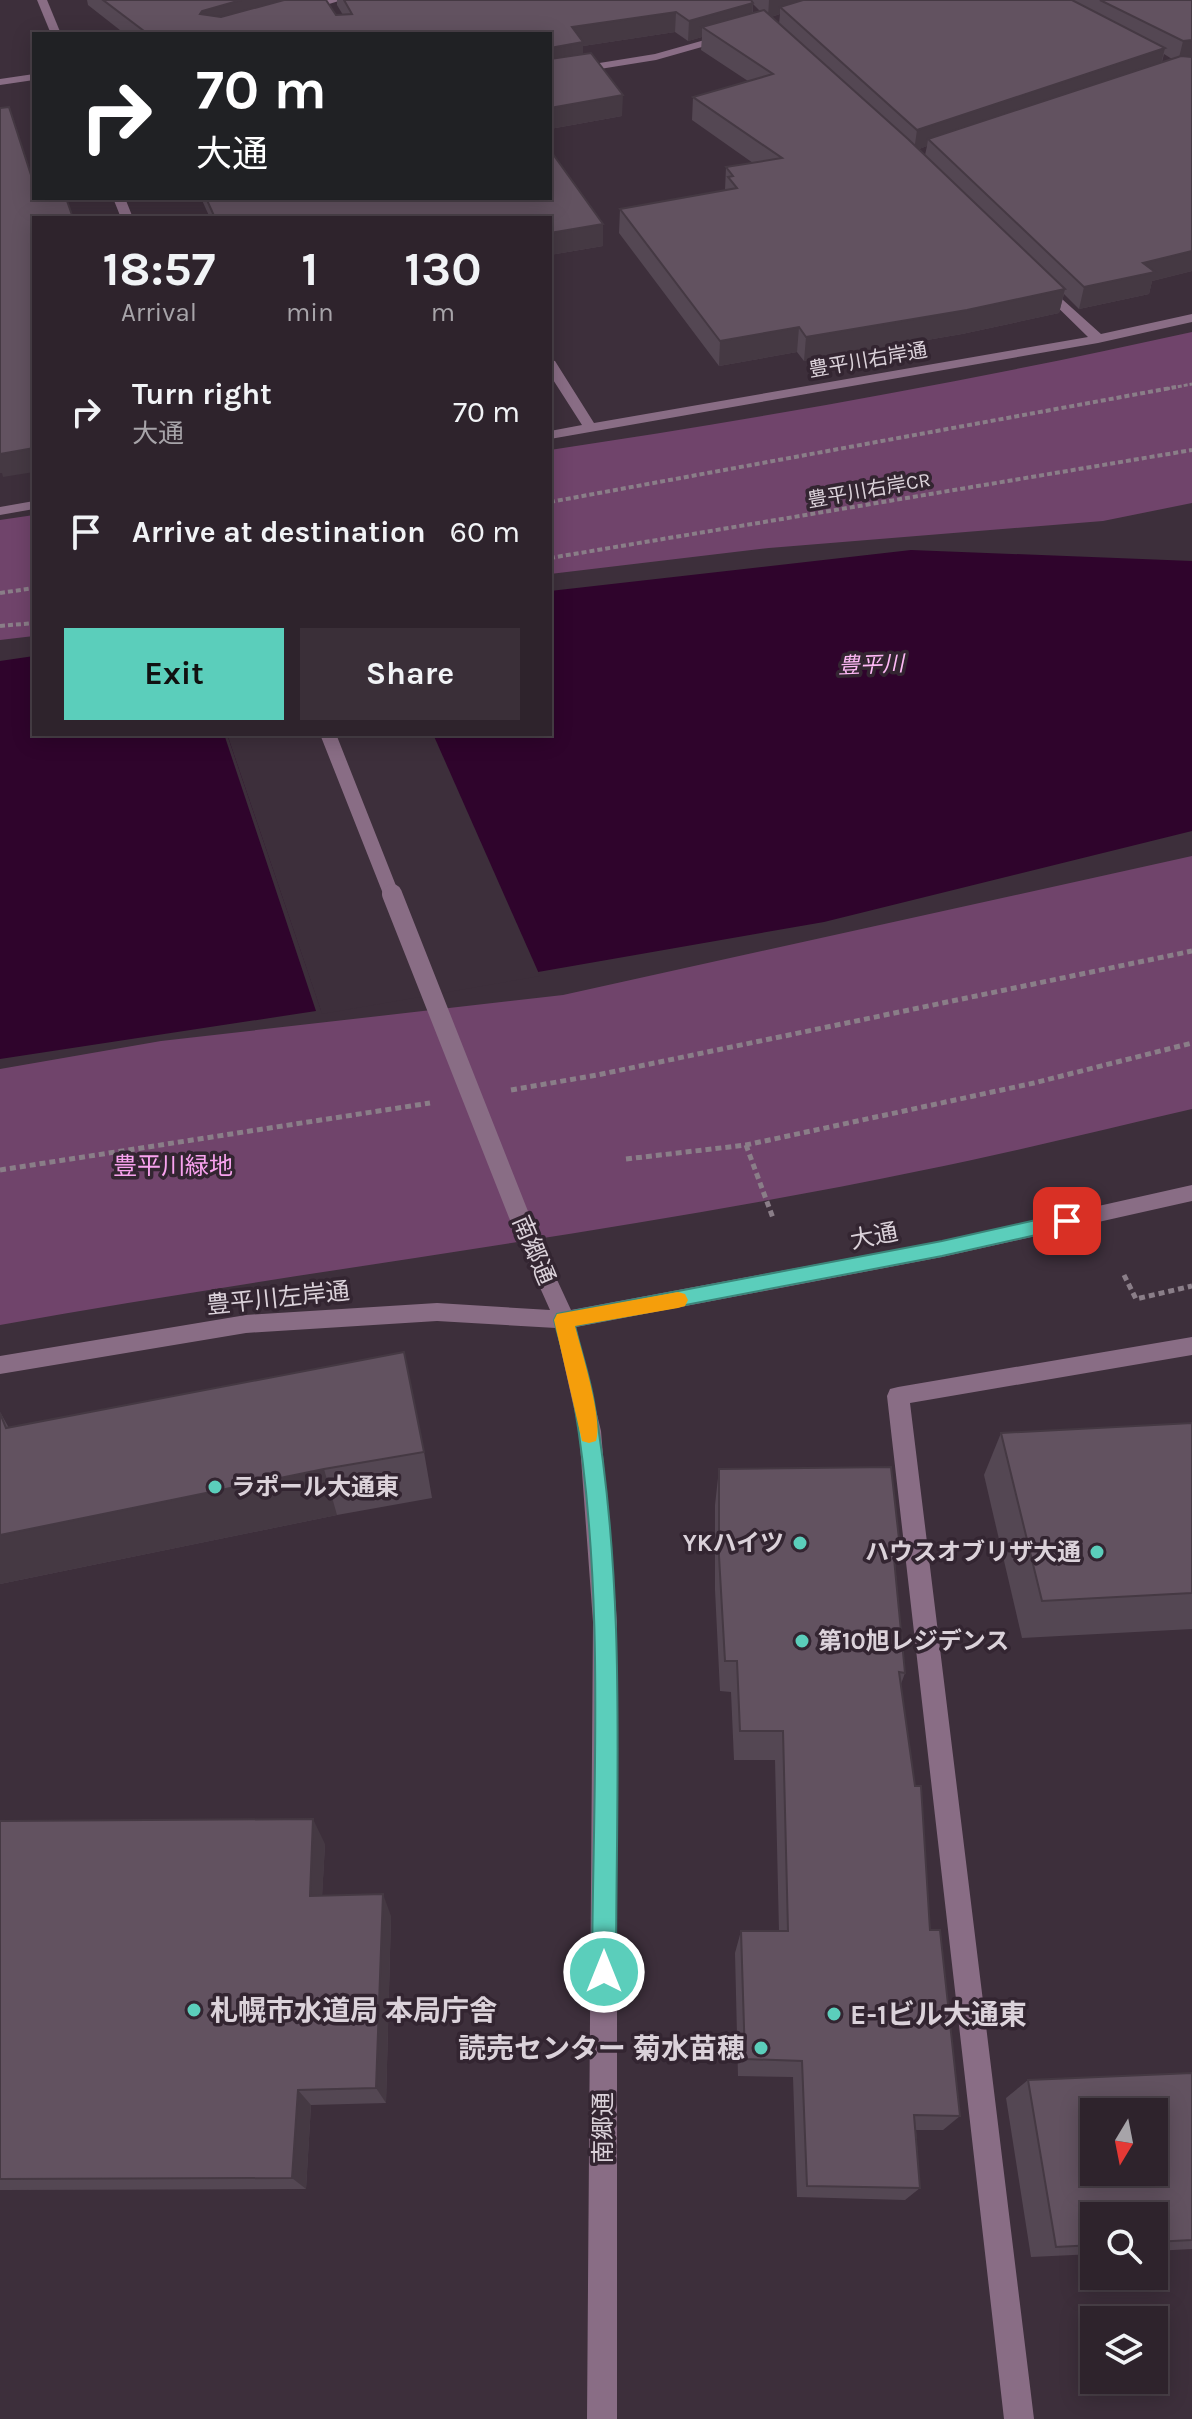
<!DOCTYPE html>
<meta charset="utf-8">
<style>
body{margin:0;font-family:Karla,"Noto Sans JP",sans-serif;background:#3a2f38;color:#f1f3f6;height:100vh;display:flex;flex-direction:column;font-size:30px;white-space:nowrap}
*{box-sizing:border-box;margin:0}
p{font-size:26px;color:#a7a4a9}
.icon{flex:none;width:44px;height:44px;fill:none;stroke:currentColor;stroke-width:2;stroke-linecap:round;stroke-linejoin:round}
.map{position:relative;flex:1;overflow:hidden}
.drawer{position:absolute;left:32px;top:216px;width:520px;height:520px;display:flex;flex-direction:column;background:#2e232c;border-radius:0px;box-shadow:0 4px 20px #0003,0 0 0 2px #494048}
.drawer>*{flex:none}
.hud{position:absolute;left:32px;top:32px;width:520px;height:168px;border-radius:0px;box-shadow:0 4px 20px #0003,0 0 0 2px #494048;background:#202124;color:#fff;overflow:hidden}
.needle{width:52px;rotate:190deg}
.buttons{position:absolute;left:1080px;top:2098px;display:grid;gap:16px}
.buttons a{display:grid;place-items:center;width:88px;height:88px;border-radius:0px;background:#2e232c;box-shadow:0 4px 20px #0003,0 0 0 2px #494048;font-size:40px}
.pin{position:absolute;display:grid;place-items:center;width:68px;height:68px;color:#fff;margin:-34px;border-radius:16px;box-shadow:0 4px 12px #0006}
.me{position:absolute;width:88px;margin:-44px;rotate:0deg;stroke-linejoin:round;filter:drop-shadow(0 0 6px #0008)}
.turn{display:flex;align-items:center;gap:28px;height:168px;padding:0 32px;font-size:36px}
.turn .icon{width:104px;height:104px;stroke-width:2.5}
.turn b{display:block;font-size:56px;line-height:68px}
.eta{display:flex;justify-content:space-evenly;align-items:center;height:136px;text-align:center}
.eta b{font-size:48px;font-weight:700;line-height:56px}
.cta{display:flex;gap:16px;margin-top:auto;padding:16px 32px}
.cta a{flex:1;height:92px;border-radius:0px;background:#5bcebb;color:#111;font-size:32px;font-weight:700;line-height:92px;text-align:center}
.cta a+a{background:#3a2f38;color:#f1f3f6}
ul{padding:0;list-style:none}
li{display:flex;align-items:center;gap:24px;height:120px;padding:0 32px}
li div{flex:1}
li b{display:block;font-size:30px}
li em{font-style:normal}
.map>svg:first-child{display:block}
.green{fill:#70446b}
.water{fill:#2f042c}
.pier{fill:#3d2f3b}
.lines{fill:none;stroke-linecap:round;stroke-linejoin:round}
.path-far2{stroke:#8a7e88;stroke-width:3;stroke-dasharray:4 2;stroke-linecap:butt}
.path-far1{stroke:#8a7e88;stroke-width:4;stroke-dasharray:5 3;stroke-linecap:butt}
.path{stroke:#8a7e88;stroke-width:5;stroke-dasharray:6 4;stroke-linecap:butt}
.minor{fill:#896d85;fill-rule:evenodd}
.minor-bridge-far1{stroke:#896d85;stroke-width:15}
.minor-bridge{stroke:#896d85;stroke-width:20}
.wall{fill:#544753;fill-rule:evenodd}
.shaded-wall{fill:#453943}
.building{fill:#625260;stroke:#453943;stroke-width:2;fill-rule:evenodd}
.route{fill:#5bcebb;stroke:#3b867a;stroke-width:2}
.slow{fill:#f59e0b}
.poi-dot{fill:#5bcebb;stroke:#332531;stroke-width:3}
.labels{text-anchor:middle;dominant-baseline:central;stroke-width:7;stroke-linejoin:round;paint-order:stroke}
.far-street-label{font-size:20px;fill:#dbd2da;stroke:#332531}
.far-water-label{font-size:22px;font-style:italic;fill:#feb9f6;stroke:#332531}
.park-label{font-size:24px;fill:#f9a3ef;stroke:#332531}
.street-label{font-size:24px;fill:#dbd2da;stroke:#332531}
.poi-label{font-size:24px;font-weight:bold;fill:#dbd2da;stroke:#332531;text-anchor:start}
.near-poi-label{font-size:28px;font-weight:bold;fill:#dbd2da;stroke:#332531;text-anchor:start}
</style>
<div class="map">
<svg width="1192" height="2419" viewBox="0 0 1192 2419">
<rect width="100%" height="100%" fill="#3d2f3b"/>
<g class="green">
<path d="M1192,332V503L1103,521L769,548L550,574V450C765,418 980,379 1192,332Z"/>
<polygon points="34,515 34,636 0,640 0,520"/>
<path d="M1192,856V1109C1101,1130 1010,1153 919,1171C615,1234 305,1270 0,1325V1069L161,1041L563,995Z"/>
</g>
<g class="water">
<polygon points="911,550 1192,561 1192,831 824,922 321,1010 227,734 550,734 550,591"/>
<polygon points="34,656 34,734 224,734 316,1011 0,1059 0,661"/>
</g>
<polygon class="pier" points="227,734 433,734 540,976 322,1014"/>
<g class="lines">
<polyline class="path-far2" points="1166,389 1192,384"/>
<g class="path-far1">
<polyline points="550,502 1176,387"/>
<polyline points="550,558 1192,450"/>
<polyline points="0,593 34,588"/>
<polyline points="0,626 34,623"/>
</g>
<g class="path">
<polyline points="511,1090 597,1075 1192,951"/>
<polyline points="746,1145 773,1218"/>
<polyline points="626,1159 746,1145 1034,1083 1192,1043"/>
<polyline points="0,1170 430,1103"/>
<polyline points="1124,1275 1136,1299 1192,1286"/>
</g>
<g class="minor">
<polygon points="37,0 47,0 61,34 51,34"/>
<polygon points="325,0 342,0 303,12 298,9"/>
<polygon points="726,34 731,37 730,39 656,60 550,77 550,71 655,54"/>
<polygon points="34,74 34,80 0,85 0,79"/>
<polygon points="113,198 125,198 133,218 121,218"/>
<polygon points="1043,282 1101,334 1192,314 1192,322 1098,343 550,439 550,431 582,425 550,375 550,360 555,361 594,423 1088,337 1039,289 1039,283"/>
<polygon points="34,501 34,509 0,515 0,507"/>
<polygon points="1192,1185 1192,1201 942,1257 576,1327 601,1431 617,1622 617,2419 587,2419 593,1622 579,1431 556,1328 437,1321 246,1333 0,1374 0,1356 246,1315 437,1303 550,1310 517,1236 520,1230 527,1228 534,1230 571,1310 942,1241"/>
<polygon points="1192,1337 1192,1355 910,1403 1034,2419 1004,2419 887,1396 890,1389 898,1387"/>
</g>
<polyline class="minor-bridge-far1" points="328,734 392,896"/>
<polyline class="minor-bridge" points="392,894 527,1236"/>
</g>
<g class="wall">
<path d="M87,0H326L336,15H343L337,5V0H1192V271L1152,281L1149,294L1079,309L1064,294L1059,313L962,334L804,361L797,352L719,366L619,233L620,209L725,190L726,167L753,163L692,120L693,97L748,81L701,50L702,37L688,41L675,32L583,46V54L622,116L550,129V34H125L88,5ZM753,4L760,11L753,13ZM780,14L779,24L771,17ZM1164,54L1172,59L1162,62ZM927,146L925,155L919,149Z"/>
<polygon points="201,198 550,198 603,246 550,255 550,218 210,218"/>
<polygon points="0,1412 9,1428 424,1452 432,1498 337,1515 0,1584"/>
<polygon points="1192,1423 1192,1629 1022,1638 984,1475 1001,1433"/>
<polygon points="719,1469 900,1548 895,1563 905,1673 901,1684 930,1930 960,2116 943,2130 916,2130 920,2188 905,2200 797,2197 793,2077 738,2076 735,1953 741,1931 779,1931 775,1760 734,1760 731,1692 720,1691 715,1590 715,1505"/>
<polygon points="0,1821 325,1844 322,1896 391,1916 386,2103 311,2105 306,2189 0,2190"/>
<polygon points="1192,2073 1192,2249 1154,2251 1154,2216 1094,2216 1094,2254 1031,2257 1006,2098 1028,2080"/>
</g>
<g class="shaded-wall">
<polygon points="241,0 314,0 205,31 200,14 202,11"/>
<polygon points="769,0 828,0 780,7 780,14 768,18"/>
<polygon points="753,3 752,23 702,27 702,37 688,41 689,21"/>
<polygon points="676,12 675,32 583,46 583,63 550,69 550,48 572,27"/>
<polygon points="1192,40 1192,59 1178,62 1183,41"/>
<polygon points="1165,48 1160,68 928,139 927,146 914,151 917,130"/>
<polygon points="623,95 622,116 550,129 550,108"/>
<polygon points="603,224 603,246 550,255 550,233"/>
<polygon points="1192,251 1192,271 1152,281 1149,294 1079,309 1084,287 1143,263"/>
<polygon points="1065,289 1059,313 962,334 804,361 806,337"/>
<polygon points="799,327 797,352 719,366 720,341"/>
<polygon points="34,448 34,472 3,477 2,473 0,473 0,454"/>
<polygon points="324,1469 337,1515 0,1584 0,1535"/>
<polygon points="313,1819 325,1844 321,1918 310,1896"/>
<polygon points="383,1894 391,1916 386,2103 376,2088"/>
<polygon points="298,2090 311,2105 306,2189 292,2178"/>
</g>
<g class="building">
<polygon points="103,0 241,0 202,11 200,14 221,17 284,0 326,0 336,15 352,14 344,0 751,0 753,3 689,21 676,12 572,27 583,42 550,48 550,34 148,34"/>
<polygon points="803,0 1072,0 1165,48 917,130 780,7"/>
<polygon points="1100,0 1192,0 1192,40 1183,41"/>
<polygon points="764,10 908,139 1065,289 967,310 806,337 799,327 720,341 620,209 737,188 728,177 733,176 726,167 782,158 693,97 773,74 702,27"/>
<polygon points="591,53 623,95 550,108 550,59"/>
<polygon points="1181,56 1192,57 1192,251 1143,263 1155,272 1084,287 928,139"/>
<polygon points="9,107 32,178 34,178 34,198 66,198 73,218 34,218 34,448 0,454 0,108"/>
<polygon points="550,150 603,224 550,233 550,218 215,218 206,198 550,198"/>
<polygon points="404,1352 424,1452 324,1469 0,1535 0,1413 6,1428"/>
<polygon points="1192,1423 1192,1593 1042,1601 1001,1433"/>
<polygon points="891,1467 900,1548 893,1548 905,1673 899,1672 915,1786 921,1786 930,1930 940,1930 960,2116 914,2115 920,2188 807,2186 802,2061 745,2059 741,1931 788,1931 783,1731 740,1731 737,1661 725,1661 719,1556 719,1469"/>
<polygon points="313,1819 310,1896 383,1894 376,2088 298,2090 292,2178 0,2179 0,1821"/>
<path d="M1192,2073V2240L1154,2242V2216H1094V2245L1056,2247L1028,2080ZM1094,2112H1154V2172H1094Z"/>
</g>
<path class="route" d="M1067,1213L1074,1215L1076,1221L1074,1226L1067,1228L942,1256L575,1326C581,1351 590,1377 594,1402C627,1590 616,1783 616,1972L612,1980L604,1984L595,1980L592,1972C593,1783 606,1590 574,1402C570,1375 561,1347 554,1320L557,1314L942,1241Z"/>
<path class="slow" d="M678,1292L685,1294L688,1300L685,1306L678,1308L575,1326C581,1349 604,1422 596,1441L589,1443L582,1441L554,1320L557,1314Z"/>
<g class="poi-dot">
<circle cx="215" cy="1487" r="8"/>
<circle cx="800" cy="1543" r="8"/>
<circle cx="1097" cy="1552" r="8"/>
<circle cx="802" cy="1641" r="8"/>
<circle cx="194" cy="2010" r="8"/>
<circle cx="834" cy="2014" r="8"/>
<circle cx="761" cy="2048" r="8"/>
</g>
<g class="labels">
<g class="far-street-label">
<text transform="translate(868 360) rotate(-10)">豊平川右岸通</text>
<text transform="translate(869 490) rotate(-10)">豊平川右岸CR</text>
</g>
<g class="far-water-label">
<text transform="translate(871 665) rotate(-2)">豊平川</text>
</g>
<g class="park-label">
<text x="173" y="1166">豊平川緑地</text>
</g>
<g class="street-label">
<text transform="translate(874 1236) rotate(-11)">大通</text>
<text transform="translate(534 1250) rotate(67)">南郷通</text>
<text transform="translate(278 1298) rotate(-6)">豊平川左岸通</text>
<text transform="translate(603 2128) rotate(-90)">南郷通</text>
</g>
<g class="poi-label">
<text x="231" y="1487">ラポール大通東</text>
<text x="784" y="1543" text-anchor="end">YKハイツ</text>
<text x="1081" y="1552" text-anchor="end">ハウスオブリザ大通</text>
<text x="818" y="1641">第10旭レジデンス</text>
</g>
<g class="near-poi-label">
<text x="210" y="2010">札幌市水道局 本局庁舎</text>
<text x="850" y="2014">E-1ビル大通東</text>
<text x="745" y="2048" text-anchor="end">読売センター 菊水苗穂</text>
</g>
</g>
</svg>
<div class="buttons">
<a><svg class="needle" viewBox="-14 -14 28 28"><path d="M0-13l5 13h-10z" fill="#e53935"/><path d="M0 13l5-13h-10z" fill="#a7a4a9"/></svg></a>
<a><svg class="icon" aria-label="search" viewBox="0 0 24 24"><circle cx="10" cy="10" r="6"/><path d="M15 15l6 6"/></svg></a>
<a><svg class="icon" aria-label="layers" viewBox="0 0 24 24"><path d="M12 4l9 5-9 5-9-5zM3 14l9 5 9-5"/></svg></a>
</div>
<div class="pin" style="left:1067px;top:1221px;background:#d93025"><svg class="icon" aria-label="arrive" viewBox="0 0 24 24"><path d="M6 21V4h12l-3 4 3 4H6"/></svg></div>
<svg class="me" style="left:604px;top:1972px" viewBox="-20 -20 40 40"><circle r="17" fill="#5bcebb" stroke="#fff" stroke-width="3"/><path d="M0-11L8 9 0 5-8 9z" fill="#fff"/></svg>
<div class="hud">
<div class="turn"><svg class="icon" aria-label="right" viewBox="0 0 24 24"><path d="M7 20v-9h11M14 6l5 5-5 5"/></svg><div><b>70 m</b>大通</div></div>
</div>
<section class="drawer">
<div class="eta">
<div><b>18:57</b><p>Arrival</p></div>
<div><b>1</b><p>min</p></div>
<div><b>130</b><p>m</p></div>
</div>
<ul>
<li><svg class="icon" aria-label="right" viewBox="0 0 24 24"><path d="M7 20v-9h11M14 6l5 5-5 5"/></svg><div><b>Turn right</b><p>大通</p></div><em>70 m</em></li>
<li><svg class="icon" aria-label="arrive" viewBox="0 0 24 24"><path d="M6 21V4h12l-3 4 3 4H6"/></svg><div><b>Arrive at destination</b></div><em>60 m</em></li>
</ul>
<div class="cta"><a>Exit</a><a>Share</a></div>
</section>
</div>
